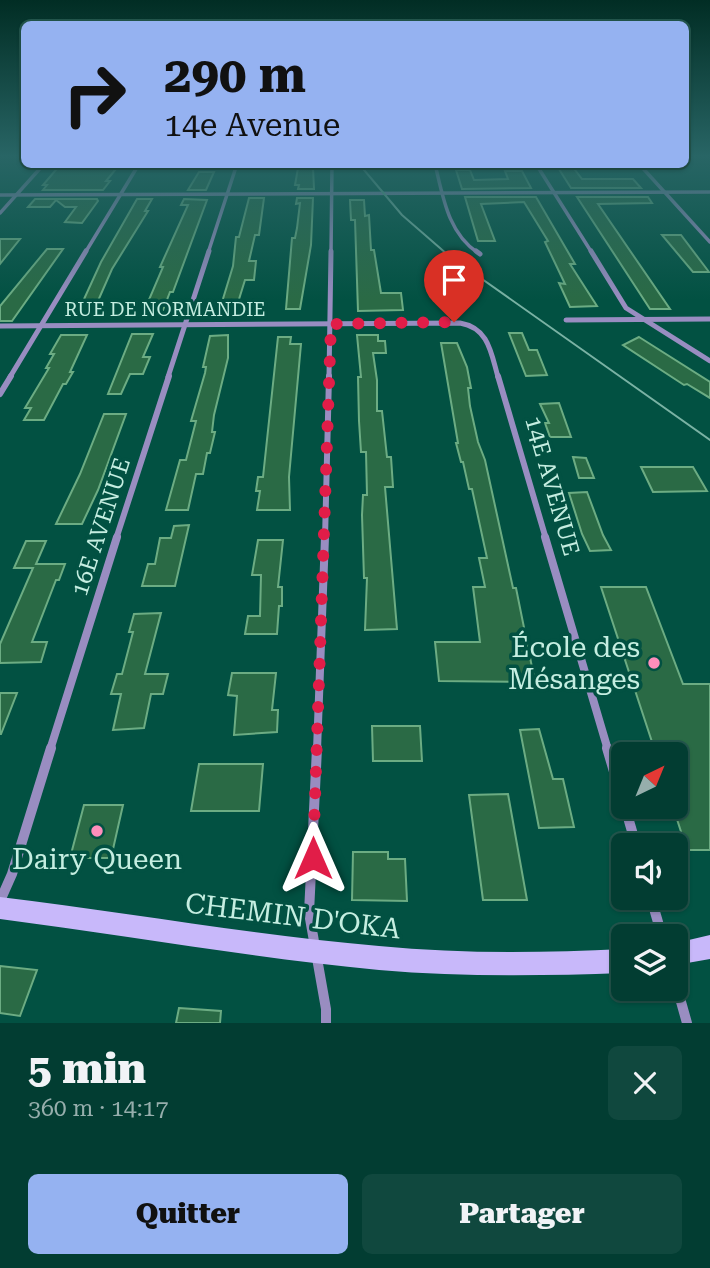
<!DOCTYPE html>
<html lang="fr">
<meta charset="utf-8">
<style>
body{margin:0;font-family:"Roboto Serif",serif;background:#10483e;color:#f1f3f6;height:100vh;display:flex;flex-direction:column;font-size:26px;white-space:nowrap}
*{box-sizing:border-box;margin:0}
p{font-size:23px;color:#96aeac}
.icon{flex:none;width:38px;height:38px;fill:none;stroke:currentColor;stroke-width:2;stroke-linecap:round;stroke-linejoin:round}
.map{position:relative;height:1023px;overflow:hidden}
.sheet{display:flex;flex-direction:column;background:#023d32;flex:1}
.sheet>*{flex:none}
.banner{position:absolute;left:21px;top:21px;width:668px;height:147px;border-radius:10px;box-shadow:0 2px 5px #0004,0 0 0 2px #23564d;background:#95b2f1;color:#111;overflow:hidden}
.needle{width:46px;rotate:43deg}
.tools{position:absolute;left:611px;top:742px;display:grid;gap:14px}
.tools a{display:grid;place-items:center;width:77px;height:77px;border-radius:10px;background:#023d32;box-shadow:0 2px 5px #0004,0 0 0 2px #23564d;font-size:35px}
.pin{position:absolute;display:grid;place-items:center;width:60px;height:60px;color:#fff;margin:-72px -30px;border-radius:50% 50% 50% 0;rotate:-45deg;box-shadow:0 0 7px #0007}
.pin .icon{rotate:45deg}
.me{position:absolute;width:77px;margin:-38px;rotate:0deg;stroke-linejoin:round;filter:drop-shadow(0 0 5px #0008)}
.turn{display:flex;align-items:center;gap:24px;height:147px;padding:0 28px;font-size:32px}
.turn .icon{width:91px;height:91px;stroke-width:2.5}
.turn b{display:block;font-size:49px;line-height:60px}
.round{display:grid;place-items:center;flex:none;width:74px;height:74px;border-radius:10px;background:#10483e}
.headline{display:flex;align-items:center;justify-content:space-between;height:119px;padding:0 28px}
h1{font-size:42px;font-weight:800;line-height:52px}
.button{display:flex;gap:14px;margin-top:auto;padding:14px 28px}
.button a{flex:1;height:80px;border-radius:10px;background:#95b2f1;color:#111;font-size:28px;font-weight:800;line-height:80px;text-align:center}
.button a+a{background:#10483e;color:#f1f3f6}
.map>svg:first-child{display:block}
.building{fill:#2a6a45;stroke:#6cac83;stroke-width:2}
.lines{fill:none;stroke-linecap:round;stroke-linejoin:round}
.minor-far4{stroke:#998dc1;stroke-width:3.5}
.minor-far3{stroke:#998dc1;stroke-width:5}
.minor-far2{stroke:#998dc1;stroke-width:6}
.minor-far1{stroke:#998dc1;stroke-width:8}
.minor{stroke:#998dc1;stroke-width:10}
.secondary{fill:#c8b8fa;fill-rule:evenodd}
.tram{stroke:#7ab2a4;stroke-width:2}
.route{stroke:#e11d48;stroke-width:12;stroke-dasharray:0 21.6}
.poi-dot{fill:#fe8ebb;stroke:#025142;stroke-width:2.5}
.labels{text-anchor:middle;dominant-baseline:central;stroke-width:7;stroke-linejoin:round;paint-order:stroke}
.far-street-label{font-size:19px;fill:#c5eee1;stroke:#025142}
.street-label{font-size:23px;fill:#c5eee1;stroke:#025142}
.near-poi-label{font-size:28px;fill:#c5eee1;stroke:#025142;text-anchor:end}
.near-street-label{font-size:28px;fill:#c5eee1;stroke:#025142}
</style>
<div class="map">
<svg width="710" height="1023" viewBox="0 0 710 1023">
<rect width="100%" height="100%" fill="#025142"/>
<g class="building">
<polygon points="120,164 106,181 110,181 103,190 43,190 47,185 43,185 60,165"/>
<polygon points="557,166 572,166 582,179 633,179 641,188 571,188"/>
<polygon points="313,167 314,189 298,189 299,185 295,185 298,168"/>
<polygon points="456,170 470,170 474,180 508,179 505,171 522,171 531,188 462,189"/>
<polygon points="199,172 214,172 206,190 188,190"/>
<polygon points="465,197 536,197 575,264 570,264 597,306 570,307 559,283 565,284 545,242 548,241 524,202 481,204 495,241 478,241"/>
<polygon points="577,197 648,197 652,203 598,204 670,309 650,309"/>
<polygon points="249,198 264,198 259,235 255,235 249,261 256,261 254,280 245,280 235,312 219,312 233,266 236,237 239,237"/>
<polygon points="297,198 313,198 311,245 300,309 286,309 292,238 295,238 297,228 300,203 296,204"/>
<polygon points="35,199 97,199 98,201 82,223 65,222 76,207 65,207 56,200 50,207 28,207"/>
<polygon points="137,199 152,199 145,211 148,211 112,269 94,310 79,310 101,262"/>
<polygon points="184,199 207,200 173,292 170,292 163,310 145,309 163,267 160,267 188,205 181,205"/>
<polygon points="350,200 364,200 365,216 369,215 371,250 374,250 381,293 401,293 403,310 358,311 355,220 351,220"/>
<polygon points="662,235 681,235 709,272 693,272"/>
<polygon points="0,239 20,239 0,264"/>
<polygon points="47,249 63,249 12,321 0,321 0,306"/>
<polygon points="509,333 522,333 529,350 537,350 547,375 526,376"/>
<polygon points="132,334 153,334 143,357 150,357 143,374 130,374 121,394 108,394"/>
<polygon points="61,335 87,335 70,372 73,372 66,384 63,384 44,420 24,420 31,408 25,408 49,368 46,368 54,354 50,354"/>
<polygon points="228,335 228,358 214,415 212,432 215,432 210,453 207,453 203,474 196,474 188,510 166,510 180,460 186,460 196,421 191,421 205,373 206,367 203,367 210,336"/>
<polygon points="357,335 378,335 378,341 385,341 386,353 373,353 377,380 377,411 382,411 387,457 391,457 393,487 385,487 397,629 365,630 367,578 364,578 362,515 363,495 367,495 366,452 361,452 359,421 358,377 361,377"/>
<polygon points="278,337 291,337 290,344 301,344 289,477 290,510 257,510 260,491 256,491 258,477 263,477"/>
<polygon points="639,337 710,382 710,398 687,384 684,385 623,345"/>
<polygon points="441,343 457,343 467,367 471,388 468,388 470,406 478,442 485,460 513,588 516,588 535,682 439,681 435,642 480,642 473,587 485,587 479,558 487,558 472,489 469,489 463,462 461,462 456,443 458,443"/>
<polygon points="559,403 571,437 550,437 545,423 549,423 540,404"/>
<polygon points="104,414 126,414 98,490 82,524 56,524 80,474"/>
<polygon points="573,457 586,458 594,478 579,478"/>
<polygon points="641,467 693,467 707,491 653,492"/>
<polygon points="587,492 603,535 611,550 590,551 582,534 569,493"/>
<polygon points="189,525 175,586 142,586 148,564 155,564 160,538 171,538 174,526"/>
<polygon points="258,540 283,540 278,587 282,587 282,606 279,606 277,634 245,634 248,616 260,616 261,575 252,575"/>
<polygon points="26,541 46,541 36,564 65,564 59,580 56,580 32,642 47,642 41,662 0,663 0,644 33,568 14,568"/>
<polygon points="601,587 646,587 683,684 710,684 710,850 687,850 673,807 676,807 676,754 656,754"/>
<polygon points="161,613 145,674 168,674 163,694 151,694 144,728 113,730 121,694 111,694 117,674 122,674 133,632 129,632 134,614"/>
<polygon points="232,673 276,673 272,710 278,710 277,732 234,735 237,696 228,695"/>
<polygon points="0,693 17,693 1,734 0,734"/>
<polygon points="372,726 420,726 422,761 373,761"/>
<polygon points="539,729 553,779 563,779 574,827 539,828 520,730"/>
<polygon points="199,764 263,764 259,811 191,811"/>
<polygon points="508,794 527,900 483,900 469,795"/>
<polygon points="84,805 123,805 111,858 70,858"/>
<polygon points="353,852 388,852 388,859 405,859 407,901 352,900"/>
<polygon points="0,966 37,970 20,1016 0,1013"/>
<polygon points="179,1008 221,1011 220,1023 176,1023"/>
</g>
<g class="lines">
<g class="minor-far4">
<path d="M435,164C443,197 448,233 478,253"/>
<polyline points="536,164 592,253"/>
<polyline points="639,164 710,242"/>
<polyline points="0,195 710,192"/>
<polyline points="0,213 44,164"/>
<polyline points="85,253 139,164"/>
<polyline points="208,253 237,164"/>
<polyline points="331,253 332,164"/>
</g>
<g class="minor-far3">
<polyline points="476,251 480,254"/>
<polyline points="591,251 626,308 710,361"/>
<polyline points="566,320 710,319"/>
<path d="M0,326L460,323C489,328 491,353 498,377"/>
<polyline points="10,377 86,251"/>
<polyline points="168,377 209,251"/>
<polyline points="329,377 331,251"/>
</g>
<g class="minor-far2">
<polyline points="498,376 546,539"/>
<polyline points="0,394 11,376"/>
<polyline points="116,539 169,376"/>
<polyline points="325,539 329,376"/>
</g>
<g class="minor-far1">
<polyline points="545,537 608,750"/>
<polyline points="50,750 117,537"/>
<polyline points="317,750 325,537"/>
</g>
<g class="minor">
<polyline points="317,748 309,913 326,1009 326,1023"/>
<polyline points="607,748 623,802"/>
<polyline points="625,807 636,845"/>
<polyline points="651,898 662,936"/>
<polyline points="0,901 12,874 51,748"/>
<polyline points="676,984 687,1023"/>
</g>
<g class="secondary">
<path d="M0,897C126,912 252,935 379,946C460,954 542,953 623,949V973C542,976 460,977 379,970C252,958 126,935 0,919Z"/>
<polygon points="710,935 710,959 676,965 676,943"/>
</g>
<polyline class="tram" points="359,164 402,215 448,255 710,440"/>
</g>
<linearGradient id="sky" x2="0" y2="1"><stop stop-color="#012d24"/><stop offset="0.52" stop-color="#286565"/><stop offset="1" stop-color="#286565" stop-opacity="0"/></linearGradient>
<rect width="710" height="300" fill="url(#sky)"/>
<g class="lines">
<polyline class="route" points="313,858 331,324 454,322"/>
</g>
<g class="poi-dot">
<circle cx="654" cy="663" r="7"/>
<circle cx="97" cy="831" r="7"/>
</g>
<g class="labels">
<g class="far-street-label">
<text x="165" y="309">RUE DE NORMANDIE</text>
</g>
<g class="street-label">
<text transform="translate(552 486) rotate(74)">14E AVENUE</text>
<text transform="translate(101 527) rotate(-72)">16E AVENUE</text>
</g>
<g class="near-poi-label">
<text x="640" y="647">École des<tspan x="640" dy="32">Mésanges</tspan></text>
<text x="97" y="859" text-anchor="middle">Dairy Queen</text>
</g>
<g class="near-street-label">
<text transform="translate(293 916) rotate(7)">CHEMIN D'OKA</text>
</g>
</g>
</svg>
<div class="tools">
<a><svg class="needle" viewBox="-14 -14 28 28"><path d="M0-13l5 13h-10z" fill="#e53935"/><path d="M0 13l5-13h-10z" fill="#96aeac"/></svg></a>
<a><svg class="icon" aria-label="sound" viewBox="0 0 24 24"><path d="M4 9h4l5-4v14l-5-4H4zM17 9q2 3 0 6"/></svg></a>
<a><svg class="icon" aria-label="layers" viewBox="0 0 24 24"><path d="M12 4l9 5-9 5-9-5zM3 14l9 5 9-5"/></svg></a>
</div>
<div class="pin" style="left:454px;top:322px;background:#d93025"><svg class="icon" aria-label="arrive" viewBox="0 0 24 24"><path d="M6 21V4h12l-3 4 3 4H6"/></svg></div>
<svg class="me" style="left:313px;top:858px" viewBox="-20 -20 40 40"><path d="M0-17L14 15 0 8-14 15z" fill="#e11d48" stroke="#fff" stroke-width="4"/></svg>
<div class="banner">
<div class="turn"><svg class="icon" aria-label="right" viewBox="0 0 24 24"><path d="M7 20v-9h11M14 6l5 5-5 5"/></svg><div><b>290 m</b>14e Avenue</div></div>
</div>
</div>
<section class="sheet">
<div class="headline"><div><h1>5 min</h1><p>360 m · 14:17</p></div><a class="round"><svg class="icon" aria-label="close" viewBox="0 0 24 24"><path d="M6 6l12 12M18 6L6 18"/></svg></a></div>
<div class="button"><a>Quitter</a><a>Partager</a></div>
</section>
